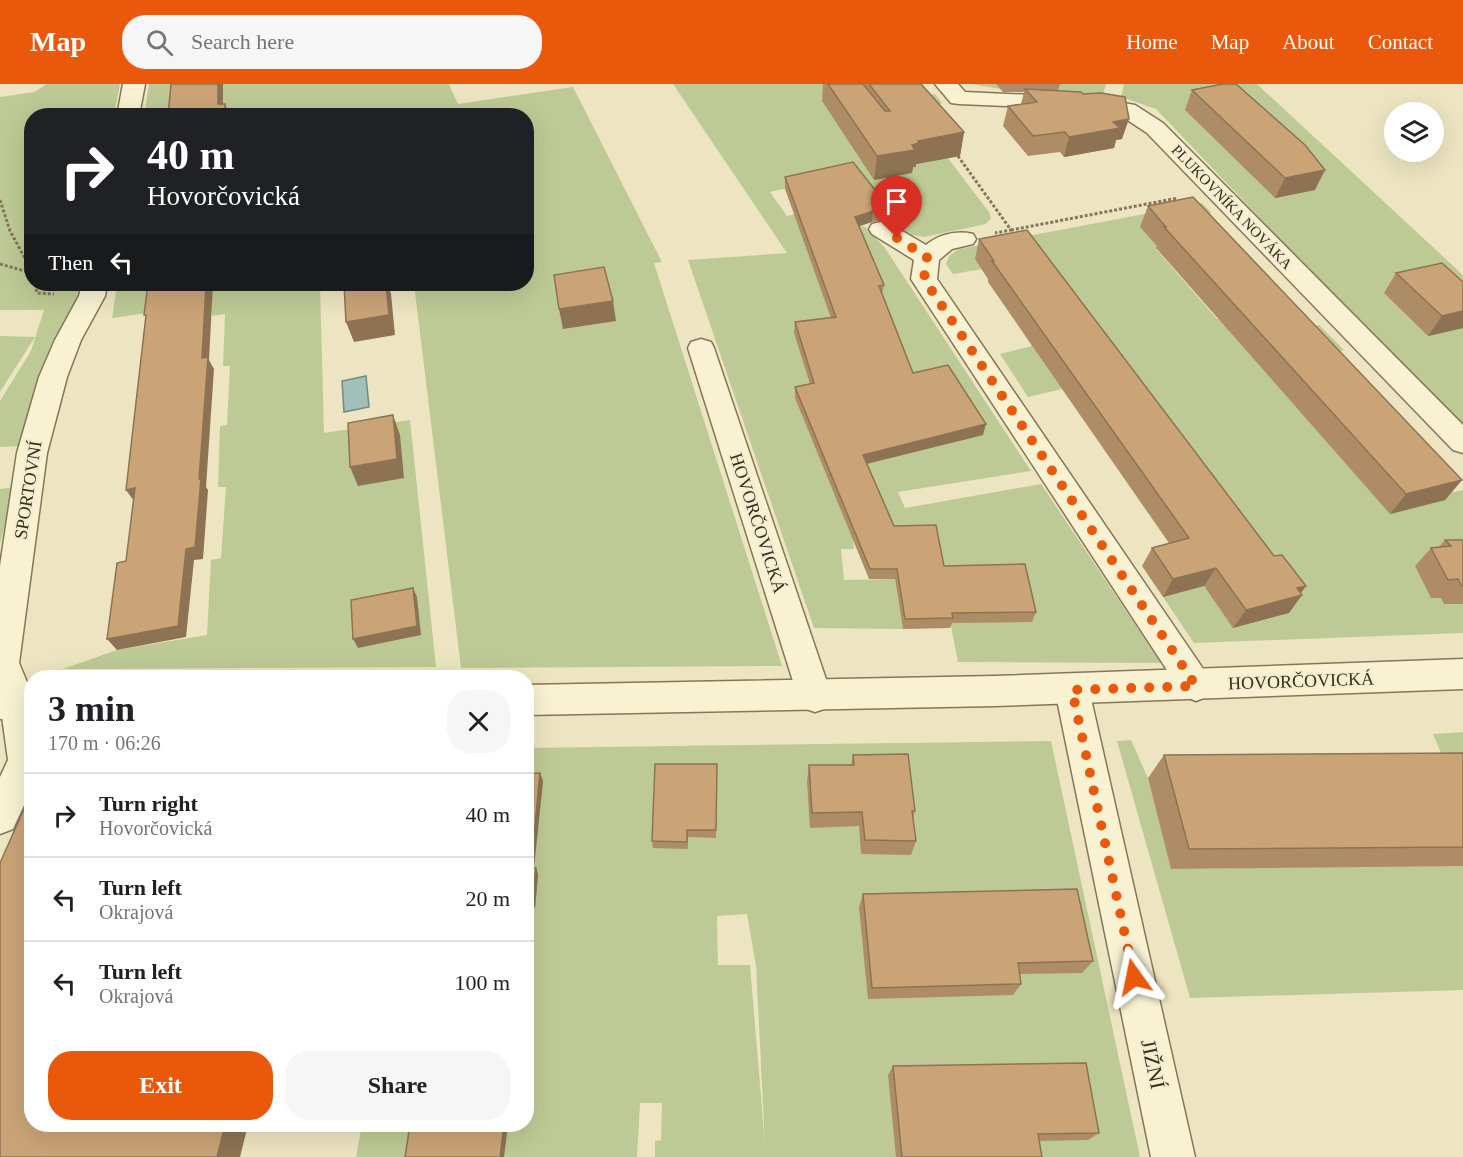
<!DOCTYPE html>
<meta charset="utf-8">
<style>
body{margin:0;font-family:"Times New Roman",serif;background:#f6f6f6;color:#202124;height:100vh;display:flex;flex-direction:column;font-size:22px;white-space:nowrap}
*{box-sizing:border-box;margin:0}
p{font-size:20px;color:#757577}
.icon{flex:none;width:33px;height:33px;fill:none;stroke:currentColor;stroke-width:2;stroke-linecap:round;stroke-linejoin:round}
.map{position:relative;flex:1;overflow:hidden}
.drawer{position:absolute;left:24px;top:586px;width:510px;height:462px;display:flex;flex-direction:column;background:#fff;border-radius:24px;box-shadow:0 6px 24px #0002}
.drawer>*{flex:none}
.hud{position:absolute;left:24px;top:24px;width:510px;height:183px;border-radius:24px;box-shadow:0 6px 24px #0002;background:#202124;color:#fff;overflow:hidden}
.fabs{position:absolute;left:1384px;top:18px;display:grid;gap:12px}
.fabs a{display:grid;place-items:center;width:60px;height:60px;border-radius:50%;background:#fff;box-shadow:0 6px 24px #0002;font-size:30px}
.pin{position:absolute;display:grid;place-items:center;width:51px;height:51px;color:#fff;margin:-62px -26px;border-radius:50% 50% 50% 0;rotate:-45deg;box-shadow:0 0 6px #0007}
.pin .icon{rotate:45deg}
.me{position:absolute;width:66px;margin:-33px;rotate:348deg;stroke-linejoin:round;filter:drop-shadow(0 0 4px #0008)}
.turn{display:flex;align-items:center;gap:21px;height:126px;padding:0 24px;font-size:27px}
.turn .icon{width:78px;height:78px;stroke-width:2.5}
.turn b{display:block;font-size:42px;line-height:51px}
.then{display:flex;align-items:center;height:57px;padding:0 24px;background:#0003;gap:12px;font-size:22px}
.round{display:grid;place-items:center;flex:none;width:63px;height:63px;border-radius:24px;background:#f6f6f6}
.head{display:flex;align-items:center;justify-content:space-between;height:102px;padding:0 24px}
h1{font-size:36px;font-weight:600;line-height:45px}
.primary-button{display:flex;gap:12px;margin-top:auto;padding:12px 24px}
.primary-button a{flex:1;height:69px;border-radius:24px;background:#ea580c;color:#fff;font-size:24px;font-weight:600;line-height:69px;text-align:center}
.primary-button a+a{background:#f6f6f6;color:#202124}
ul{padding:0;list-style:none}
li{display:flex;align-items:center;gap:18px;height:84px;padding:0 24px;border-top:2px solid #e0e0e0}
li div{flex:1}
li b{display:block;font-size:22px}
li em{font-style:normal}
header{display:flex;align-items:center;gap:36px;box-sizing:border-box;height:84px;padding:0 30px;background:#ea580c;color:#fff}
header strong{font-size:28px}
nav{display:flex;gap:33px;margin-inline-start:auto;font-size:21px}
.search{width:420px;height:54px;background:#f6f6f6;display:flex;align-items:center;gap:15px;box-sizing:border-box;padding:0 21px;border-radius:24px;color:#757577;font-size:22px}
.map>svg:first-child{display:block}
.green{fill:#beca95;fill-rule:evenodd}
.water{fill:#a3bfba;stroke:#6b8d88;stroke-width:1.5}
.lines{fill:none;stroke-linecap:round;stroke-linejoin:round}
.minor-casing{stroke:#867659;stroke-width:3}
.tertiary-casing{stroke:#867659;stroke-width:3}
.path{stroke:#867659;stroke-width:3;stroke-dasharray:3 2;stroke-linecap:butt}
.minor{fill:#f8f2d3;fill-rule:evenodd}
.tertiary{fill:#f8f2d3;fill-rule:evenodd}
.wall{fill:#ae8d66}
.shaded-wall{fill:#8d7353}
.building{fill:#caa477;stroke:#8d7353;stroke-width:1.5}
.route{stroke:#ea580c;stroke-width:10;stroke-dasharray:0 18}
.labels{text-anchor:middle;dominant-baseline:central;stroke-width:4.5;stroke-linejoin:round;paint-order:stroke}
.far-street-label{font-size:15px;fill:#362c1d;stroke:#f4eed0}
.street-label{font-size:18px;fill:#362c1d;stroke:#f4eed0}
.near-street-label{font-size:21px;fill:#362c1d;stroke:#f4eed0}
</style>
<header>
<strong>Map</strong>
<div class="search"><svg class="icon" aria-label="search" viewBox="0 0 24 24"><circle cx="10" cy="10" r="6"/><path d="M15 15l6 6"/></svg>Search here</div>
<nav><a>Home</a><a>Map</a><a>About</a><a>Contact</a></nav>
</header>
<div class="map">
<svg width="1463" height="1073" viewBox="0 0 1463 1073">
<rect width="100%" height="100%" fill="#ede5c1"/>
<g class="green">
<polygon points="47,0 120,0 114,31 32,32 32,200 83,200 81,207 71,226 22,362 0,363 0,317 31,267 44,226 0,226 0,13 34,8"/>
<polygon points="149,0 449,0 458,20 573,3 662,178 654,179 782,582 461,584 414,200 526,200 526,32 144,32"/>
<polygon points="673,0 847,0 909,14 935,10 942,19 918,35 989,128 991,134 986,140 924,153 905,150 837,93 770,108 787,132 839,120 857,143 864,142 885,164 1031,387 898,408 905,424 1041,400 1161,579 958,578 941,492 853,454 854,465 841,465 844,496 895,495 903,545 814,544 688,176 787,169"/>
<polygon points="972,0 1106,0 1103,10 1017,8"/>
<polygon points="1124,0 1257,0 1463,191 1463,347 1156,25 1121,13"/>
<polygon points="1202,119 1212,129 1185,134 1156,165 1217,235 1291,248 1319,241 1344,266 1264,284 1440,411 1463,406 1463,473 1441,514 1445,520 1463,520 1463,549 1194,559 1163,513 1204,502 1234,544 1289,529 1177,473 1167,456 1062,305 1028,313 1000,270 1032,262 975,175 982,185 953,190 946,180 949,172 959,165"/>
<polygon points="117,200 320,200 324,349 410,336 436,583 63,585 117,566 207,551 211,476 221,474 226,403 218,403 220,342 227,341 230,282 223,282 225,230 212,232 212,220 112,234"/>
<polygon points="0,252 35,253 0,308"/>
<polygon points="15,403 0,460 0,405"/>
<polygon points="1463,648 1463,722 1433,650"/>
<polygon points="1131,656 1148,694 1172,785 1463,781 1463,906 1190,914 1117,657"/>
<path d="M1051,657L1140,1073H655V1057L661,1056L662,1019H640L637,1073H356L362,1041H526L527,664ZM747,830L756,882L765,1060L750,881H718L717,832Z"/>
</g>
<polygon class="water" points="366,292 369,323 344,328 342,297"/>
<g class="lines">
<g class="minor-casing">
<g id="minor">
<polygon points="123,0 145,0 139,32 117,32"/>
<polygon points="935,0 958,0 965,8 1095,14 1135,21 1163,39 1463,341 1463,369 1453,366 1147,49 1120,31 1095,26 959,20 951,19"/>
<path d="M881,138L890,140L926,161C938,151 956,146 973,150L976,155L973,160L952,165L939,176L937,195L1208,592L1213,602L1208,612L1196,617L1184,612L911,195L914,176L872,150L869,145L872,140Z"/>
<polygon points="82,200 107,200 105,212 81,256 67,293 47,369 19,579 32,610 32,704 13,745 0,750 0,693 8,676 0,618 0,482 17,369 39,293 55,256 79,212"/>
<polygon points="701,255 711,258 714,264 832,613 827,624 815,628 803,624 798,613 688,264 691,258"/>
<polygon points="1072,591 1084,596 1089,606 1195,1073 1151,1073 1055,606 1060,596"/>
</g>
</g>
<g class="tertiary-casing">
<g id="tertiary">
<polygon points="1463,575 1463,605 995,622 526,631 526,601 995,592"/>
<rect x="0" y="605" width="32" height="30"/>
</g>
</g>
<g class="path">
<polyline points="955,68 1011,146 995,149"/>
<polyline points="0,116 10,147 32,187"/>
<polyline points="1011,146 1178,114"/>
<polyline points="0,180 32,189"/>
<polyline points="35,200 37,209 54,210"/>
</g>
<use href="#minor" class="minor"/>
<use href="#tertiary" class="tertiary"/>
</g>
<g class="wall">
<polygon points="823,0 921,0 964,48 960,72 916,80 916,83 913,83 912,89 874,96 822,17"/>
<polygon points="996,0 1060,0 1058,7 1122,55 1116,56 1114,64 1064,73 1060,68 1028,72 1003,42 1008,22 1021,20 1024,8 1003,8"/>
<polygon points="1192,6 1315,106 1275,114 1185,26"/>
<polygon points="785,93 890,125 889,136 872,138 859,142 884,201 882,210 913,289 983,351 867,380 894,442 944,482 1036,528 1032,538 952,539 950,544 903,545 895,495 869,495 795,314 795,303 810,300 794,249 795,238 831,234 785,105"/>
<polygon points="1148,122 1462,396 1445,416 1390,430 1156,164 1157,162 1140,143"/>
<polygon points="979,155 1274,472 1306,502 1301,509 1302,511 1289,529 1233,544 1204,502 1163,513 1142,482 1152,464 1169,459 988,198 988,195 975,175"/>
<polygon points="1396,189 1463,244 1428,252 1384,209"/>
<polygon points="1445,456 1463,456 1463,520 1444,520 1441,514 1431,514 1415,482 1431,464 1439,463"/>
<polygon points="1463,669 1463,782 1171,785 1148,694 1164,671"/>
<polygon points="853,671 915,727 913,734 916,757 911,771 861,770 859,742 810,744 807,697 809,681 851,681"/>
<polygon points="717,680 716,754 688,753 688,765 653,764 652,757"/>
<polygon points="540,689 543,697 534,784 536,784 538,791 535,824 526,825 526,690"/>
<polygon points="863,810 1093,877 1082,889 1020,890 1021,900 1013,911 868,915 859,823"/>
<polygon points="893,982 1099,1049 1088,1056 1039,1057 1042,1073 896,1073 888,991"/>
</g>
<g class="shaded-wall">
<polygon points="218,0 223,0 223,32 218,20"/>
<polygon points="225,20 230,32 225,32"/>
<polygon points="1129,35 1122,55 1116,56 1114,64 1064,73 1069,53 1113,38"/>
<polygon points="964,48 960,72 916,80 916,83 913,83 912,89 874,96 877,72 912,61 918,57"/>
<polygon points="1325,86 1315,106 1275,114 1285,94"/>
<polygon points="873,127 872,138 854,144 855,133"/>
<polygon points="206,200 213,200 209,276 214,285 206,403 208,406 203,475 194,476 186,553 117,566 107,555 186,465 199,395 202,274"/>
<polygon points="386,200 388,200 391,210 395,251 354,258 346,238"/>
<polygon points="613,217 616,237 563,245 559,225"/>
<polygon points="1463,227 1463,244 1428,252 1442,232"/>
<polygon points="393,331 400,351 404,394 358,402 350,383"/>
<polygon points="986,340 983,351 861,381 863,371"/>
<polygon points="1462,396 1445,416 1390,430 1406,410"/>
<polygon points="135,404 134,417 126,406"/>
<polygon points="1216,484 1204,502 1163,513 1173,495"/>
<polygon points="1306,502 1298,512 1302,511 1289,529 1233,544 1246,526 1297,504"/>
<polygon points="413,504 417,513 421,551 358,564 353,555"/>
<polygon points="540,689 543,697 533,791 531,784"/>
<polygon points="536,784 538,791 535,824 532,818"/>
<polygon points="225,1041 248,1041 240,1073 217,1073"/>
<polygon points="504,1041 508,1041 504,1073 500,1073"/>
</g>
<g class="building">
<polygon points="171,0 218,0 218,20 225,20 225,32 168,32"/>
<polygon points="828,0 863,0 885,27 890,27 869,0 921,0 964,48 918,57 919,59 912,61 915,66 877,72"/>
<polygon points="1223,0 1236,0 1305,61 1325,86 1285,94 1192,6"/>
<polygon points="1025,5 1081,8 1083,10 1101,9 1125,13 1129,35 1113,38 1120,44 1069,53 1065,48 1033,52 1008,22 1037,18"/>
<polygon points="853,78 890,125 873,127 855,133 884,201 879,202 913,289 948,281 986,340 863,371 894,442 936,441 944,482 1025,480 1036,528 952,529 953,534 905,535 897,485 870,485 795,303 814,299 795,238 836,233 785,93"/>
<polygon points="1193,113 1462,396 1406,410 1164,143 1166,143 1148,122"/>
<polygon points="1027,146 1274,472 1282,471 1306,502 1297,504 1302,511 1246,526 1216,484 1173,495 1152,464 1189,454 992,177 994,177 979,155"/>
<polygon points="1442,179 1463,198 1463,227 1442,232 1396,189"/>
<polygon points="604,183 613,217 559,225 554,191"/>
<polygon points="148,200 206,200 202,274 208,273 199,395 201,395 195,463 186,465 178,542 107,555 117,479 126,477 135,404 126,406 146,231 144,231"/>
<polygon points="344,200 386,200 389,231 346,238"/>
<polygon points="393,331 397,375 350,383 348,339"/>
<polygon points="1445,456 1463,456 1463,502 1462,502 1458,495 1448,496 1431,464 1451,462"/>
<polygon points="413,504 417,542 353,555 351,516"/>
<polygon points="1463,669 1463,763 1189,765 1164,671"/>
<polygon points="908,670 915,727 912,727 916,757 865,756 862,728 812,729 809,681 854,681 853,671"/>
<polygon points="655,680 717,680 716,746 687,746 687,758 652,757"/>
<polygon points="540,689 531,784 536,784 532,818 526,818 526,690"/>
<polygon points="32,707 32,1041 225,1041 217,1073 0,1073 0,779"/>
<polygon points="1077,805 1093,877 1018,879 1021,900 872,904 863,810"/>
<polygon points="1086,979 1099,1049 1038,1050 1042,1073 902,1073 893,982"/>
<polygon points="410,1041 504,1041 500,1073 405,1073"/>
</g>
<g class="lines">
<polyline class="route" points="897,154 927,173 924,195 1196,602 1072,606 1134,893"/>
</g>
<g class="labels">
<g class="far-street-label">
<text transform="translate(1232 123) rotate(46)">PLUKOVNÍKA NOVÁKA</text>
</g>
<g class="street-label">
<text transform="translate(28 406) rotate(-81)">SPORTOVNÍ</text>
<text transform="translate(758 439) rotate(72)">HOVORČOVICKÁ</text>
<text transform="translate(1301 597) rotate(-2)">HOVORČOVICKÁ</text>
</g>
<g class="near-street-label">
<text transform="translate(1153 980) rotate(78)">JIŽNÍ</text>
</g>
</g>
</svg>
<div class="fabs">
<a><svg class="icon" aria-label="layers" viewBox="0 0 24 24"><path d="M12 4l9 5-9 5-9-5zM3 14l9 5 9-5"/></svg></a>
</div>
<div class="pin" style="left:897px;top:154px;background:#d93025"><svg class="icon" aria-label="arrive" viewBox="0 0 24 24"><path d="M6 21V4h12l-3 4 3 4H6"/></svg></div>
<svg class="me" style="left:1134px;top:893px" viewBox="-20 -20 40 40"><path d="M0-17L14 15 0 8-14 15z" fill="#ea580c" stroke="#fff" stroke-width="4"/></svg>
<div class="hud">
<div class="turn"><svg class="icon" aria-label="right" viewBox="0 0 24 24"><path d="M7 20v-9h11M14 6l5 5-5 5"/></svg><div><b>40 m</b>Hovorčovická</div></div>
<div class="then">Then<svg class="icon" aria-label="left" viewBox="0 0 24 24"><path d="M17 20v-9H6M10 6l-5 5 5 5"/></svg></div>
</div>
<section class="drawer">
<div class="head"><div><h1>3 min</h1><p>170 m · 06:26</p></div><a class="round"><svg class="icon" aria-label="close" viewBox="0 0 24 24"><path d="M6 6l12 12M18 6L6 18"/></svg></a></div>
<ul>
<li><svg class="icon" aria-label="right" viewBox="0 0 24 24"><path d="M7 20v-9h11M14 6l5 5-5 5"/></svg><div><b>Turn right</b><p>Hovorčovická</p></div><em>40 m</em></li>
<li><svg class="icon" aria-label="left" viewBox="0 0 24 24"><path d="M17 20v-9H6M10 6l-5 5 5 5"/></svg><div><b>Turn left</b><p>Okrajová</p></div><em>20 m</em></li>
<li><svg class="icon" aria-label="left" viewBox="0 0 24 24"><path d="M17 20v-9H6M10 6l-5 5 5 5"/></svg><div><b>Turn left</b><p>Okrajová</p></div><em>100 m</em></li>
</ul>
<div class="primary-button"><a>Exit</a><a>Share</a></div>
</section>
</div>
